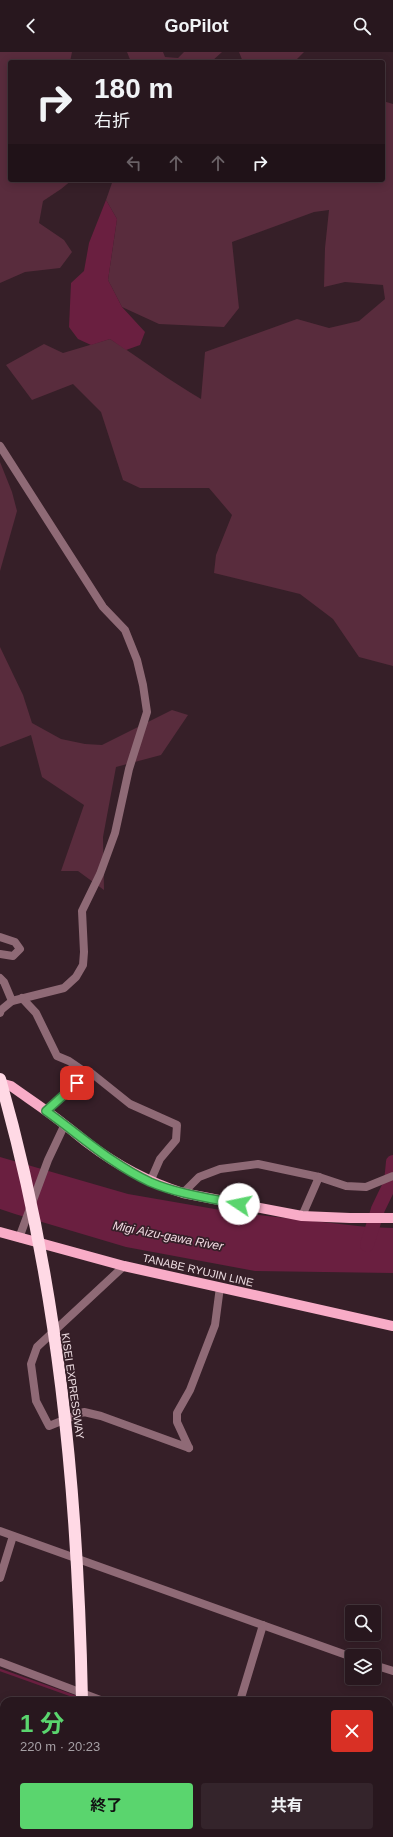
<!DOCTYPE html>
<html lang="ja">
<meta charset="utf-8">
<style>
body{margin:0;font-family:Helvetica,"Noto Sans JP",sans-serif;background:#34242b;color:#f1f3f6;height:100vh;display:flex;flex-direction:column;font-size:15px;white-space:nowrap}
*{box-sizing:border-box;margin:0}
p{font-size:13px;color:#a59fa4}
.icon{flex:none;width:22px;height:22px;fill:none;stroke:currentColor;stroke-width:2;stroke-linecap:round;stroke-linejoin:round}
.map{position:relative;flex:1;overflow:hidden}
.sheet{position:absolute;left:0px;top:1645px;width:393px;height:140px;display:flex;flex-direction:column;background:#28171e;border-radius:12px 12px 0 0;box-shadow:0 2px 10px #0003,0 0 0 1px #44363c}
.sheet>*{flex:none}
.hud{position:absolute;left:8px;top:8px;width:377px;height:122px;border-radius:4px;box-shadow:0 2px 10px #0003,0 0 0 1px #44363c;background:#28171e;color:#f1f3f6;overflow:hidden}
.fabs{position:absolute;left:345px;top:1553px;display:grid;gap:8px}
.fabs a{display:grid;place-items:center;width:36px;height:36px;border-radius:4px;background:#28171e;box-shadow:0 2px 10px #0003,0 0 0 1px #44363c;font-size:20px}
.pin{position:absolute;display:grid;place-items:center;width:34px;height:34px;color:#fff;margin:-17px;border-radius:8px;box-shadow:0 2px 6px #0006}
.me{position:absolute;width:44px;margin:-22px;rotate:281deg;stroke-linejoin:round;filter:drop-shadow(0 0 3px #0008)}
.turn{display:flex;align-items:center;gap:14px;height:84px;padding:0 20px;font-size:18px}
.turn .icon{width:52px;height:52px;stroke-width:2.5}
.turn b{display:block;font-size:28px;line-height:34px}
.lanes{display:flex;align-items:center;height:38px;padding:0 20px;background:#0003;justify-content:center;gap:20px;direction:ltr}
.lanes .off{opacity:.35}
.round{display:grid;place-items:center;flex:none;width:42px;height:42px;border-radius:4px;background:#34242b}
.headline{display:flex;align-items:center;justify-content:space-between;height:68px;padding:0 20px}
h1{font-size:24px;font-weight:700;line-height:30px;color:#5ad56e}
.primary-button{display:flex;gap:8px;margin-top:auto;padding:8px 20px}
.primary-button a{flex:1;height:46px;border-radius:4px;background:#5ad56e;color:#111;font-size:16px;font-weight:700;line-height:46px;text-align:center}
.primary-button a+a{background:#34242b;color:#f1f3f6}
header{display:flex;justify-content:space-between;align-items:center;height:52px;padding:0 20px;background:#28171e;font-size:18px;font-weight:700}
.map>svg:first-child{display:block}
.green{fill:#592c3d}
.water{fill:#6a1f40}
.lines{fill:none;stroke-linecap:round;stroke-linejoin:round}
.stream{stroke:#6a1f40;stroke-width:2.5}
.river{stroke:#6a1f40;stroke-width:14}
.minor{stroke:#8f6a76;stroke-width:8}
.primary{stroke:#f8acc7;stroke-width:10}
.motorway{stroke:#ffd9e5;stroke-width:12}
.motorway-bridge{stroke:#ffd9e5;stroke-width:12}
.route-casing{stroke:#3a8a48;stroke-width:10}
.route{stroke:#5ad56e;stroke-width:7}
.labels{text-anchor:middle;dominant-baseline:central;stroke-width:3.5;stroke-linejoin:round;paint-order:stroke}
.street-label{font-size:11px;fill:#ecdce1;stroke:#361f28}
.water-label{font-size:12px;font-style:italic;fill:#f3dbe3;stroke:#361f28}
</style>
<header><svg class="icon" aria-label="back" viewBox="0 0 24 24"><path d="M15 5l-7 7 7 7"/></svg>GoPilot<svg class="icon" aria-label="search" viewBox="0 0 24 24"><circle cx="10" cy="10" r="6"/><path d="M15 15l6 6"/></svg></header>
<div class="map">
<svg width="393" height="1785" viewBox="0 0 393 1785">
<rect width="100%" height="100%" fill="#361f28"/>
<g class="green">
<polygon points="0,0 72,0 70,10 10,10 10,128 72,128 61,137 43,149 39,171 64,188 72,200 60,216 25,220 0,231"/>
<polygon points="127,0 163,0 165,5 178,6 184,0 222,0 211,10 131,10"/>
<polygon points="239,0 304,0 294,10 243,10"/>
<path d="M383,49L393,52V614L359,605L333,567L300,542L214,521L216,503L232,463L209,436H140L123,428L101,360L73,332L32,348L6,313L44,292L63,301L110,287C141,307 170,329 201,347L205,300L297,267L329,276L359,269L385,247L383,233L345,230L324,235L325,196L329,158L314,160L232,190L239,256L224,275L159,272L122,255L108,228L117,167L106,148L113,128H383Z"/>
<polygon points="0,410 12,440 17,459 0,519"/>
<polygon points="0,595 23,643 32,671 61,687 85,692 102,693 172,658 188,663 161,703 116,715 103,785 104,838 78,819 61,819 84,753 42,725 31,683 0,695"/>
</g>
<g class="water">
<polygon points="106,148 117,167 108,228 122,255 145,280 140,293 126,298 110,287 91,293 78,287 69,275 71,231 84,219 89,191"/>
<polygon points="0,1105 128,1142 232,1160 367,1175 393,1176 393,1221 255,1219 126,1195 15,1162 0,1157"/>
</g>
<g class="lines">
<polyline class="stream" points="0,1618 79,1646"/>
<polyline class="river" points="367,1193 378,1157 391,1130 393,1110"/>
<g class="minor">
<polyline points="0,394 103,555 125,578 137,608 143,633 147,660 129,717 115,781 100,822 82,859 84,900 83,913 76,925 64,936 12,949 1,958 0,961"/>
<polyline points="0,885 15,890 20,897 13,904 0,902"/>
<polyline points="0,926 4,930 12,949"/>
<polyline points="22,946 36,961 57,1004 69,1009 88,1022"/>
<polyline points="46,1059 90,1020 130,1052 177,1073 176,1088 160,1107 150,1130"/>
<polyline points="183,1141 199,1125 220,1117 258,1112 319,1125 346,1134 366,1135 393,1124"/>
<polyline points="302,1164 319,1125"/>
<polyline points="19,1186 48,1108 65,1072"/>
<polyline points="124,1214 37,1295 31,1312 36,1349 49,1374 84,1360 101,1364 189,1396"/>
<polyline points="189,1396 177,1370 177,1361 190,1338 215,1273 220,1235"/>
<polyline points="0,1479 352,1605"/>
<polyline points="0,1526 13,1484"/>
<polyline points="0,1610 103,1649"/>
<polyline points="374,1613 393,1619"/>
<polyline points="240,1649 263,1573"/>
<polyline points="0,1757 4,1759"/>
<polyline points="63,1781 72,1785"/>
</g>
<g class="primary">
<path d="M0,1031L11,1034C29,1047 48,1059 65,1073C73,1079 81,1086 89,1092C118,1114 148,1130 183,1141L302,1164L350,1166H393"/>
<polyline points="0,1180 124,1214 393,1274"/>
</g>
<polyline class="motorway" points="79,1785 80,1781"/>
<path class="motorway-bridge" d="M0,1027C58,1229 78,1440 82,1649"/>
</g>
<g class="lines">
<g class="route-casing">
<path id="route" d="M77,1031L46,1059C80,1083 111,1112 150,1130C178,1142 209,1146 239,1152"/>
</g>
<use href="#route" class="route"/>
</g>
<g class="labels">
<g class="street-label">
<text transform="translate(198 1218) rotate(13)">TANABE RYUJIN LINE</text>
<text transform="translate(73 1334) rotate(82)">KISEI EXPRESSWAY</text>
</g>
<g class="water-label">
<text transform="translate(168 1184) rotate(11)">Migi Aizu-gawa River</text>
</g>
</g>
</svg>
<div class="fabs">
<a><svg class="icon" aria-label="search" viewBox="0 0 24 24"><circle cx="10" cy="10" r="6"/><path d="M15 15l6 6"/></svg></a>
<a><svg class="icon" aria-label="layers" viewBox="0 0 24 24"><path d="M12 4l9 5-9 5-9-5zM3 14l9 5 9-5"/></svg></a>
</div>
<div class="pin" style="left:77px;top:1031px;background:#d93025"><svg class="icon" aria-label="arrive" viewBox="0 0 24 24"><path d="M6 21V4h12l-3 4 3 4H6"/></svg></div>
<svg class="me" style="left:239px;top:1152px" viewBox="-20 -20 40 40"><circle r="19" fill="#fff"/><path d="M0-13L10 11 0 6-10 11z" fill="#5ad56e"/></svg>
<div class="hud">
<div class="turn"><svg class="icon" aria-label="right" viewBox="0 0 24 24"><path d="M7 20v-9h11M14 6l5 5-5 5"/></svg><div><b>180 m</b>右折</div></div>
<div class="lanes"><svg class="icon off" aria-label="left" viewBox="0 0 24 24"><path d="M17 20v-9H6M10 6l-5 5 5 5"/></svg><svg class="icon off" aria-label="ahead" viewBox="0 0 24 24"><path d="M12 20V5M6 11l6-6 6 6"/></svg><svg class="icon off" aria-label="ahead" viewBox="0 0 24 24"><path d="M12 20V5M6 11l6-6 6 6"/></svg><svg class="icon" aria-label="right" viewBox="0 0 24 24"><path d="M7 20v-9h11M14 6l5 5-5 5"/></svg></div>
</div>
<section class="sheet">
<div class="headline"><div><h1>1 分</h1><p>220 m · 20:23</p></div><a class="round" style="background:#d93025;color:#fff"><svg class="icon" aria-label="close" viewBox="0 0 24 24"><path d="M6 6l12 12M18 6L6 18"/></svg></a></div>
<div class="primary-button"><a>終了</a><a>共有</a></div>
</section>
</div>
